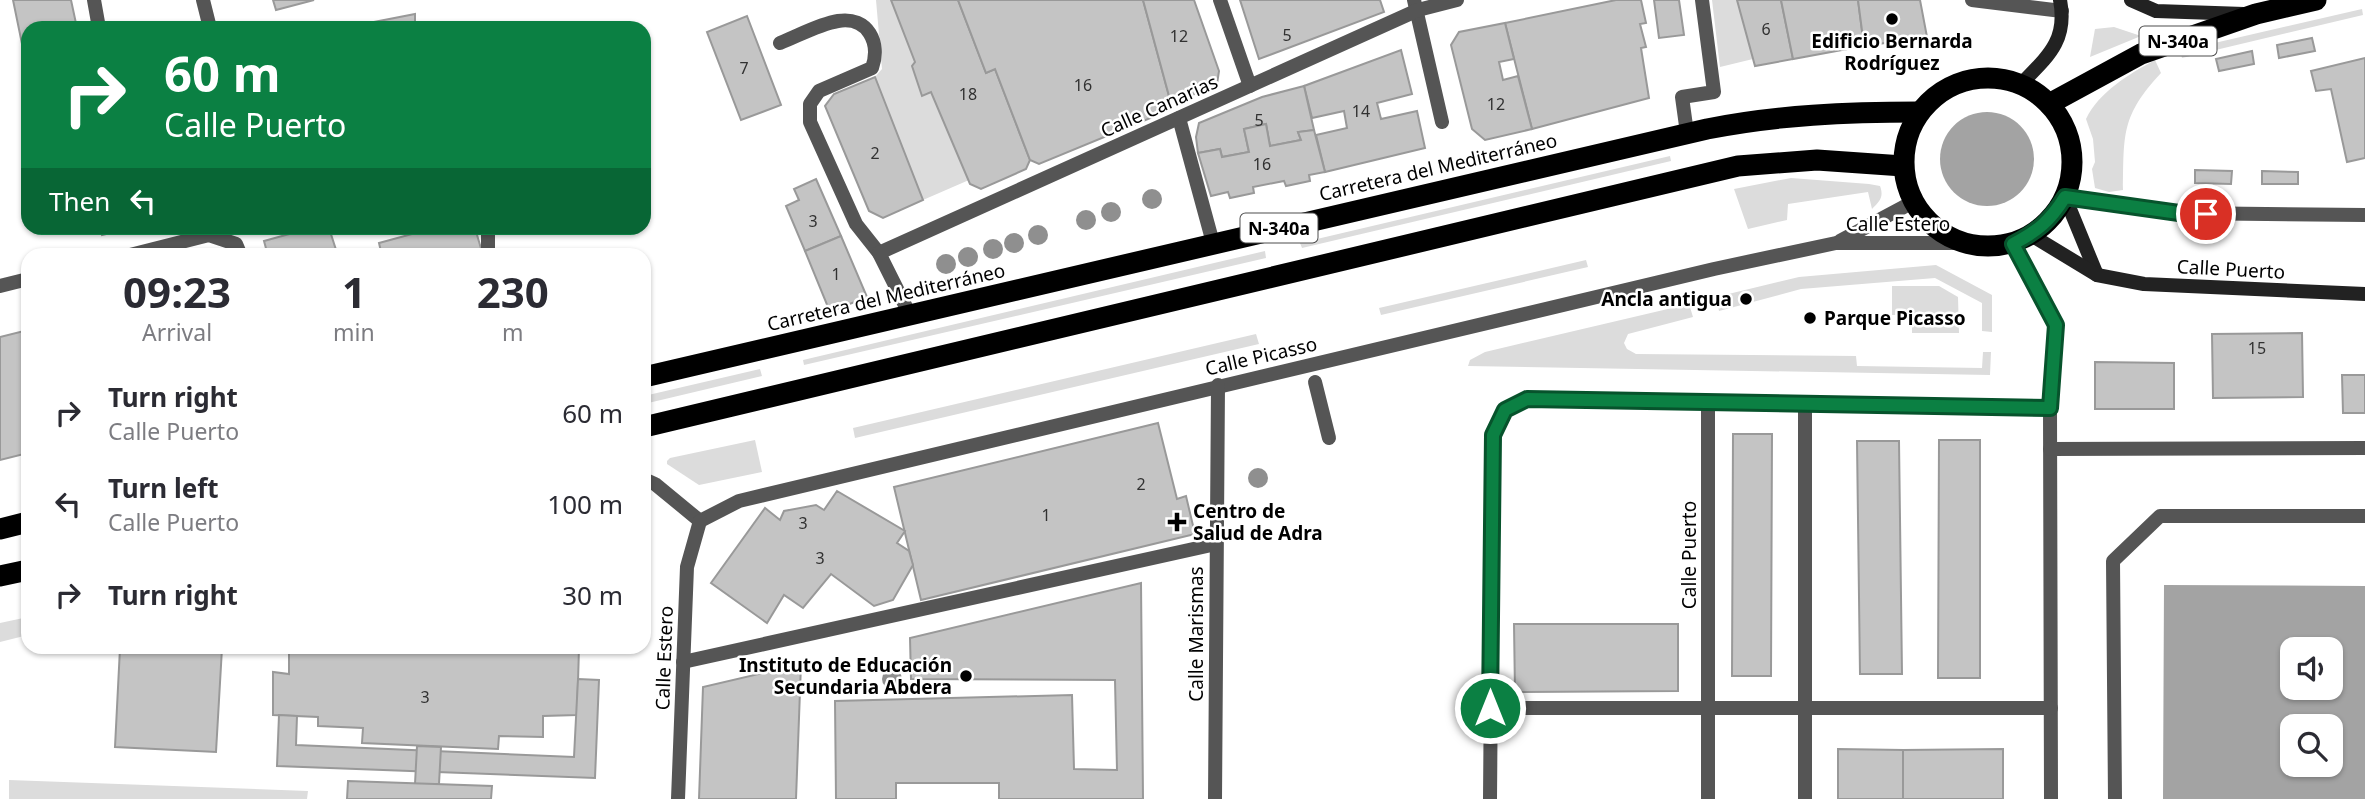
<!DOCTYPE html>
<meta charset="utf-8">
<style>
body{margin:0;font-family:"Noto Sans",sans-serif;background:#f2f2f3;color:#2b2b33;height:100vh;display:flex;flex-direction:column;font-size:26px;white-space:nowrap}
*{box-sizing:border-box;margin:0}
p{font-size:23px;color:#7c7c81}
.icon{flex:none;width:38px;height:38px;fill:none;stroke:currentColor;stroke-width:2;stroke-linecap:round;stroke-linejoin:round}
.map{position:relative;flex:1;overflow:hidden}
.details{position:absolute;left:21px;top:248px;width:630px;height:406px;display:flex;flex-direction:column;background:#fff;border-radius:21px;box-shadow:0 2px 5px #0004}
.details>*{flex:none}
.banner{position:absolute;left:21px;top:21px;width:630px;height:214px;border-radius:21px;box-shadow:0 2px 5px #0004;background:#0b8043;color:#fff;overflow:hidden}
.fabs{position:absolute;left:2280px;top:637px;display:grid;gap:14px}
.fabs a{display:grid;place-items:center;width:63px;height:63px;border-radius:14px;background:#fff;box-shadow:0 2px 5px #0004;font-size:35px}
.pin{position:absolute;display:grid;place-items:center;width:60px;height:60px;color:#fff;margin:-30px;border:4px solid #fff;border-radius:50%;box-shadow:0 2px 7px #0007}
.me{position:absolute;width:77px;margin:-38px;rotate:0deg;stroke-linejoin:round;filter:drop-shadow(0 0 5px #0008)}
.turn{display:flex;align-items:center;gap:24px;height:147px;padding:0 28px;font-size:32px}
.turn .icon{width:91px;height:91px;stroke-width:2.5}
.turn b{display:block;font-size:49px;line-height:60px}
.then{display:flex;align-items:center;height:66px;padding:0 28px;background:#0003;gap:14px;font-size:26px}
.eta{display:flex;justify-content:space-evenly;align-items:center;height:119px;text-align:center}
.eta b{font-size:42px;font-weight:700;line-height:49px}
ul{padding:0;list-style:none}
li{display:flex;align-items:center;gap:21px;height:91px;padding:0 28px}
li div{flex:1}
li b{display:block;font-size:26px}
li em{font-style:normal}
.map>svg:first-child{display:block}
.green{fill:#dcdcdc}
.water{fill:#a3a3a3;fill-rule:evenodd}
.building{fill:#c4c4c4;stroke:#999;stroke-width:2}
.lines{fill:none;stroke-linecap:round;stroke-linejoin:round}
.lane{stroke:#555;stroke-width:14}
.street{stroke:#555;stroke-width:14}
.secondary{stroke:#222;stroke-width:14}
.highway{stroke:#000;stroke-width:21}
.tree{fill:#8f8f8f}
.route-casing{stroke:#07532c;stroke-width:18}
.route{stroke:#0b8043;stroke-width:12}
.poi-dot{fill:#000;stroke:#fff;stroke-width:2.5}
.labels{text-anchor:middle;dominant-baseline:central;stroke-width:5;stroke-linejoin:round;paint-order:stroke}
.number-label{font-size:16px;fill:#313131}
.shield{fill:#fff;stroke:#4c4c4c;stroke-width:2}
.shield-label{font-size:18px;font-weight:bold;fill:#000}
.poi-label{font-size:19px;font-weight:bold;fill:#000;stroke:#fff;text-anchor:end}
.street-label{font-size:19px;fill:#000;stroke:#fff}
</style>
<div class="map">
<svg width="2365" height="799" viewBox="0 0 2365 799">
<rect width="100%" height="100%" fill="#fff"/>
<g class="green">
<polygon points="876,0 891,0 915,62 912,66 922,96 931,92 969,180 923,200 875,77 882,69"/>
<polygon points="1712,0 1737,0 1753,59 1720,67"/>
<polygon points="2362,9 2363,15 2182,58 2180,51"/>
<polygon points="2114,27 2141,36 2090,57 2095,29"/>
<path d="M2155,60L2161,73C2121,116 2124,134 2123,190L2109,192L2095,188L2092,169L2095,162L2093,139L2086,119C2099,92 2129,74 2155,60Z"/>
<polygon points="1670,156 1671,161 1302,248 1300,243"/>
<path d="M1791,178L1869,184L1880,186C1884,197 1880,201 1872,209L1868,192L1788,204L1787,220L1748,229L1734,189Z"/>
<polygon points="1265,251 1266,258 804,365 803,360"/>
<polygon points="1586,260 1588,267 1381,315 1379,308"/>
<polygon points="1936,265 1992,295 1992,332 1982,331 1982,303 1935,278 1801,289 1719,311 1716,297 1799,277"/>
<polygon points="1892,286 1939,286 1958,297 1959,333 1912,333 1912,315 1892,315"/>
<polygon points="1689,304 1693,317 1628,334 1624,343 1627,349 1636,354 1856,356 1857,366 1982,368 1983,352 1991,352 1990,375 1468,366 1470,360 1485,352"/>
<polygon points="1256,334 1259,344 855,438 853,428"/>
<polygon points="760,369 762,376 644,404 644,396"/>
<polygon points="755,440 762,472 699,485 667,464 667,461 670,458"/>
<polygon points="28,617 28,635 0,642 0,623"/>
<polygon points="9,780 308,791 307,799 9,799"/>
</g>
<g class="water">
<circle cx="1987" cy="159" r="47"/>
<path d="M2164,585L2365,586V799H2163ZM2292,649H2331V688H2292ZM2292,726H2331V765H2292Z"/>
</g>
<g class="building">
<polygon points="13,0 71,0 77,28 28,28 28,73"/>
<polygon points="273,0 314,0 276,10"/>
<polygon points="891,0 958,0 986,73 995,69 1030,160 1026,169 981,189 970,184 931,92 922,96 912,66 915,62"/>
<polygon points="958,0 1143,0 1169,96 1165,112 1039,164 1030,160 995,69 986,73"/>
<polygon points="1143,0 1194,0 1219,71 1217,84 1179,101 1169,96"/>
<polygon points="1240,0 1380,0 1384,12 1259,59"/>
<polygon points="1616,0 1641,0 1646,23 1640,24 1646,47 1641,48 1649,98 1532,129 1505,23"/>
<polygon points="1654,0 1679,0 1684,35 1659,38"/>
<polygon points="1737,0 1781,0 1793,59 1755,66"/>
<polygon points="1781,0 1858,0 1864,46 1793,59"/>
<polygon points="1858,0 1920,0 1927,37 1864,46"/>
<polygon points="415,14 415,28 343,28"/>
<polygon points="747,16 781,105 741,120 707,32"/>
<polygon points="1505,23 1514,59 1499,62 1503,80 1518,76 1532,129 1485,140 1472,129 1451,45 1459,32"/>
<polygon points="2312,38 2315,51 2279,58 2277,45"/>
<polygon points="1401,50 1412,94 1377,103 1381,119 1417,111 1425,148 1325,172 1316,135 1347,128 1344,111 1312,118 1304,86"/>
<polygon points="2252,51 2254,64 2219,71 2216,59"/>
<polygon points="2365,58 2365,158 2347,162 2331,89 2316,91 2311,71"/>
<polygon points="875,77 923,200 883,218 869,211 825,106 834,94"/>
<polygon points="1304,86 1314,130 1298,132 1301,140 1270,146 1266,124 1244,129 1249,152 1222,157 1220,149 1198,153 1196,137 1199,123 1262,97"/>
<polygon points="1266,124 1270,146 1301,140 1298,132 1314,130 1325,172 1309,175 1310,181 1286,186 1284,181 1253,187 1254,193 1230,198 1228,192 1211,196 1198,153 1220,149 1222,157 1249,152 1244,129"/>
<polygon points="2195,170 2232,171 2231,184 2195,183"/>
<polygon points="2262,171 2298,172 2298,184 2262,184"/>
<polygon points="816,179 841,236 805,251 786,206 799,200 794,189"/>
<polygon points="100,228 131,228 102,235"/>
<polygon points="311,228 329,228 338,256 268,256 264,241"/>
<polygon points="352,228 371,228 353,232"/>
<polygon points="434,228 475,228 482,252 480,256 382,256 379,243"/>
<polygon points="841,236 867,297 830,312 805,251"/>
<polygon points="28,330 28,453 0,460 0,337"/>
<polygon points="2302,333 2303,397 2213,398 2212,334"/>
<polygon points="2095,362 2174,363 2174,409 2095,409"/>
<polygon points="2342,375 2365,375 2365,413 2343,413"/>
<polygon points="1158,423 1177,499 1186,496 1195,534 921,600 894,487"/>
<polygon points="1733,434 1772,434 1771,676 1732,676"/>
<polygon points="1939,440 1980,440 1980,678 1938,678"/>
<polygon points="1857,441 1899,441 1902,674 1860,674"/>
<polygon points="837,491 905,531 897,543 909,551 913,565 893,600 874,606 831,574 803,608 784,595 767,623 711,583 765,508 780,520 784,511 816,505 824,510"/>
<polygon points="1141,583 1143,799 999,799 999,783 896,783 896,799 836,799 835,701 1072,695 1074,769 1117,770 1115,680 911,679 910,638"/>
<polygon points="1514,624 1678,624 1678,691 1515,692"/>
<polygon points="120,648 222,648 216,752 115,747"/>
<polygon points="289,648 579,648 577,715 543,716 543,737 499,736 498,749 362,743 363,728 318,726 318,717 273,715 273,672 289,674"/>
<polygon points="801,664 796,799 699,799 703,687"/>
<polygon points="578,679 599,680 595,778 277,766 279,715 297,716 296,745 574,757"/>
<polygon points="417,746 441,747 439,784 415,784"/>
<polygon points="1838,749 1903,750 1903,799 1838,799"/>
<polygon points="2003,749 2003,799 1903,799 1903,750"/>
<polygon points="348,781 492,786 491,799 347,799"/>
</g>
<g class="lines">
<polyline class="lane" points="1315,382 1329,438"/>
<g class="street">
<polyline points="94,0 99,28"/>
<polyline points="203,0 210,28"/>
<polyline points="1220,0 1250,86"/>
<polyline points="1414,0 1442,122"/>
<polyline points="1972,0 2062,11"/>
<path d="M780,43C798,36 819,24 838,21C868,16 881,43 872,68L819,91L810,104V122L856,224L879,253L910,315"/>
<polyline points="1179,118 1213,243"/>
<polyline points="1687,133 1682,97 1714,92 1702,0"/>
<polyline points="2065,197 2179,213 2365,215"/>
<polyline points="1840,241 1913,202"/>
<polyline points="2013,244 2056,325 2050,407 2051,799"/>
<polyline points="879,253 1418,10 1457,0"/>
<polyline points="126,256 209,235 236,244 241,256"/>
<polyline points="488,256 488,228"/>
<polyline points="0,286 28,279"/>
<polyline points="2050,449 2365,448"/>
<polyline points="644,479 655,484 700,521"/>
<polyline points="700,521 739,501 1714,269 1836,243 1963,243"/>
<polyline points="683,662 1216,544"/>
<polyline points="1490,708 2051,708"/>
<polyline points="678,799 687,567 700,521"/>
<polyline points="1215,799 1218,385"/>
<polyline points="1490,799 1493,435 1505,409 1527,399 2050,407"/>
<polyline points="1708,799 1708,402"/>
<polyline points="1805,799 1805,403"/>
<polyline points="2115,799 2113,561 2160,516 2365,516"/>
</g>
<g class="secondary">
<polyline points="2131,0 2156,11 2244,14"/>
<path d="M2021,84C2047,57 2068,41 2060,0"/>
<polyline points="2065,197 2097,275"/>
<polyline points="2031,235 2097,275 2144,284 2365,294"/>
</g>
<g class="highway">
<circle cx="1988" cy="162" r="84"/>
<polyline points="2049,104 2141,54 2256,14 2316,0"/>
<path d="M644,377L1707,129C1777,115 1848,112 1919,112"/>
<polyline points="644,427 1738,166 1817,160 1903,166"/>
<polyline points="0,529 28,522"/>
<polyline points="0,576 28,570"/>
</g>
</g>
<g class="tree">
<circle cx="1152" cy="199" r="10"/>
<circle cx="1111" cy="212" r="10"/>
<circle cx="1086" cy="220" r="10"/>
<circle cx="1038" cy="235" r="10"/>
<circle cx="1014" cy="243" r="10"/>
<circle cx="993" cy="249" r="10"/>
<circle cx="968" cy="257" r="10"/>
<circle cx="946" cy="264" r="10"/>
<circle cx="1258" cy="478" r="10"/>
<circle cx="892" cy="679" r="10"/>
</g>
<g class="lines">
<g class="route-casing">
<path id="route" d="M1490,708L1493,435L1505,410L1527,399L2050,408L2056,325L2013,244C2038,231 2050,221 2065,197L2179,213L2206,214"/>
</g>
<use href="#route" class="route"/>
</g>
<g class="poi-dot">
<circle cx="1892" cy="19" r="7"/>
<circle cx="1746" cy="299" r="7"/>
<circle cx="1810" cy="318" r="7"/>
<path d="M1173.5 511.5h7v7h7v7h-7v7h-7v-7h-7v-7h7z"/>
<circle cx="966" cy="676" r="7"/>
</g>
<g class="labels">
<g class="number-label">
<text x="1766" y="29">6</text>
<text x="1287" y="35">5</text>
<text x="1179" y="36">12</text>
<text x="744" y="68">7</text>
<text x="1083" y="85">16</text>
<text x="968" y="94">18</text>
<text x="1496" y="104">12</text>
<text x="1361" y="111">14</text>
<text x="1259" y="120">5</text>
<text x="875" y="153">2</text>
<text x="1262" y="164">16</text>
<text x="813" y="221">3</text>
<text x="836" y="274">1</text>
<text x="2257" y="348">15</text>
<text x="1141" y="484">2</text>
<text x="1046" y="515">1</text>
<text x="803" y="523">3</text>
<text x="820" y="558">3</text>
<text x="425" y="697">3</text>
</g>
<g class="shield">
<rect x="2139.5" y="26.5" width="77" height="29" rx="5"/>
<rect x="1240.5" y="213.5" width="77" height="29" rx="5"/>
</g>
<g class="shield-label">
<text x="2178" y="41">N-340a</text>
<text x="1279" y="228">N-340a</text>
</g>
<g class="poi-label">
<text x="1892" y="41" text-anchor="middle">Edificio Bernarda<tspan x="1892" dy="22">Rodríguez</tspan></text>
<text x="1732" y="299">Ancla antigua</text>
<text x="1824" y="318" text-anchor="start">Parque Picasso</text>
<text x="1193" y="511" text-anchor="start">Centro de<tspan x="1193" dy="22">Salud de Adra</tspan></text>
<text x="952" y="665">Instituto de Educación<tspan x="952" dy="22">Secundaria Abdera</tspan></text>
</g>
<g class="street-label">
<text transform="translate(1159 106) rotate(-24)">Calle Canarias</text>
<text transform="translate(1438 167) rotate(-13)">Carretera del Mediterráneo</text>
<text x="1898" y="224">Calle Estero</text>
<text transform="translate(2231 269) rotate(3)">Calle Puerto</text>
<text transform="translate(886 297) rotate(-13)">Carretera del Mediterráneo</text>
<text transform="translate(1261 356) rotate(-13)">Calle Picasso</text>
<text transform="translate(1689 555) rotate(-90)">Calle Puerto</text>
<text transform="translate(1196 634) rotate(-90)">Calle Marismas</text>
<text transform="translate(664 658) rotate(-88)">Calle Estero</text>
</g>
</g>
</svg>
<div class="fabs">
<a><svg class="icon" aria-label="sound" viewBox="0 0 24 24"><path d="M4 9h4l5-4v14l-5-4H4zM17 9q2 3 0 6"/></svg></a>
<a><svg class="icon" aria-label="search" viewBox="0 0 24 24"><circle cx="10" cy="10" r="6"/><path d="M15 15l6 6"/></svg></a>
</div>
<div class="pin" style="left:2206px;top:214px;background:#d93025"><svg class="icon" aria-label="arrive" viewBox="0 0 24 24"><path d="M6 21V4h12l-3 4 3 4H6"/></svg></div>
<svg class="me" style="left:1490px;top:708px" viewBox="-20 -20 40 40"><circle r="17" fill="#0b8043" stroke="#fff" stroke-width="3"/><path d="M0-11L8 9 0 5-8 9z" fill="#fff"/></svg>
<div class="banner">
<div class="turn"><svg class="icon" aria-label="right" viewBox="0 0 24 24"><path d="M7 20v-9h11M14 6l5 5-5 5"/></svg><div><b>60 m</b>Calle Puerto</div></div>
<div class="then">Then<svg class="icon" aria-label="left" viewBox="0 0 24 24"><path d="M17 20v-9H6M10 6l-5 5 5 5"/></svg></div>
</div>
<section class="details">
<div class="eta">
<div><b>09:23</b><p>Arrival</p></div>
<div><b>1</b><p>min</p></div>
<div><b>230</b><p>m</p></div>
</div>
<ul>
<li><svg class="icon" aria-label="right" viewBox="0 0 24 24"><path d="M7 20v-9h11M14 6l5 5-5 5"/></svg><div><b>Turn right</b><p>Calle Puerto</p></div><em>60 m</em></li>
<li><svg class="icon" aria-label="left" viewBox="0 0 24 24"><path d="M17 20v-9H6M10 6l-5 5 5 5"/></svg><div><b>Turn left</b><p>Calle Puerto</p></div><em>100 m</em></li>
<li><svg class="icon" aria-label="right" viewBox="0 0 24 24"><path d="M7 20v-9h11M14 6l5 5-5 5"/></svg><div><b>Turn right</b></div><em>30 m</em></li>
</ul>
</section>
</div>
